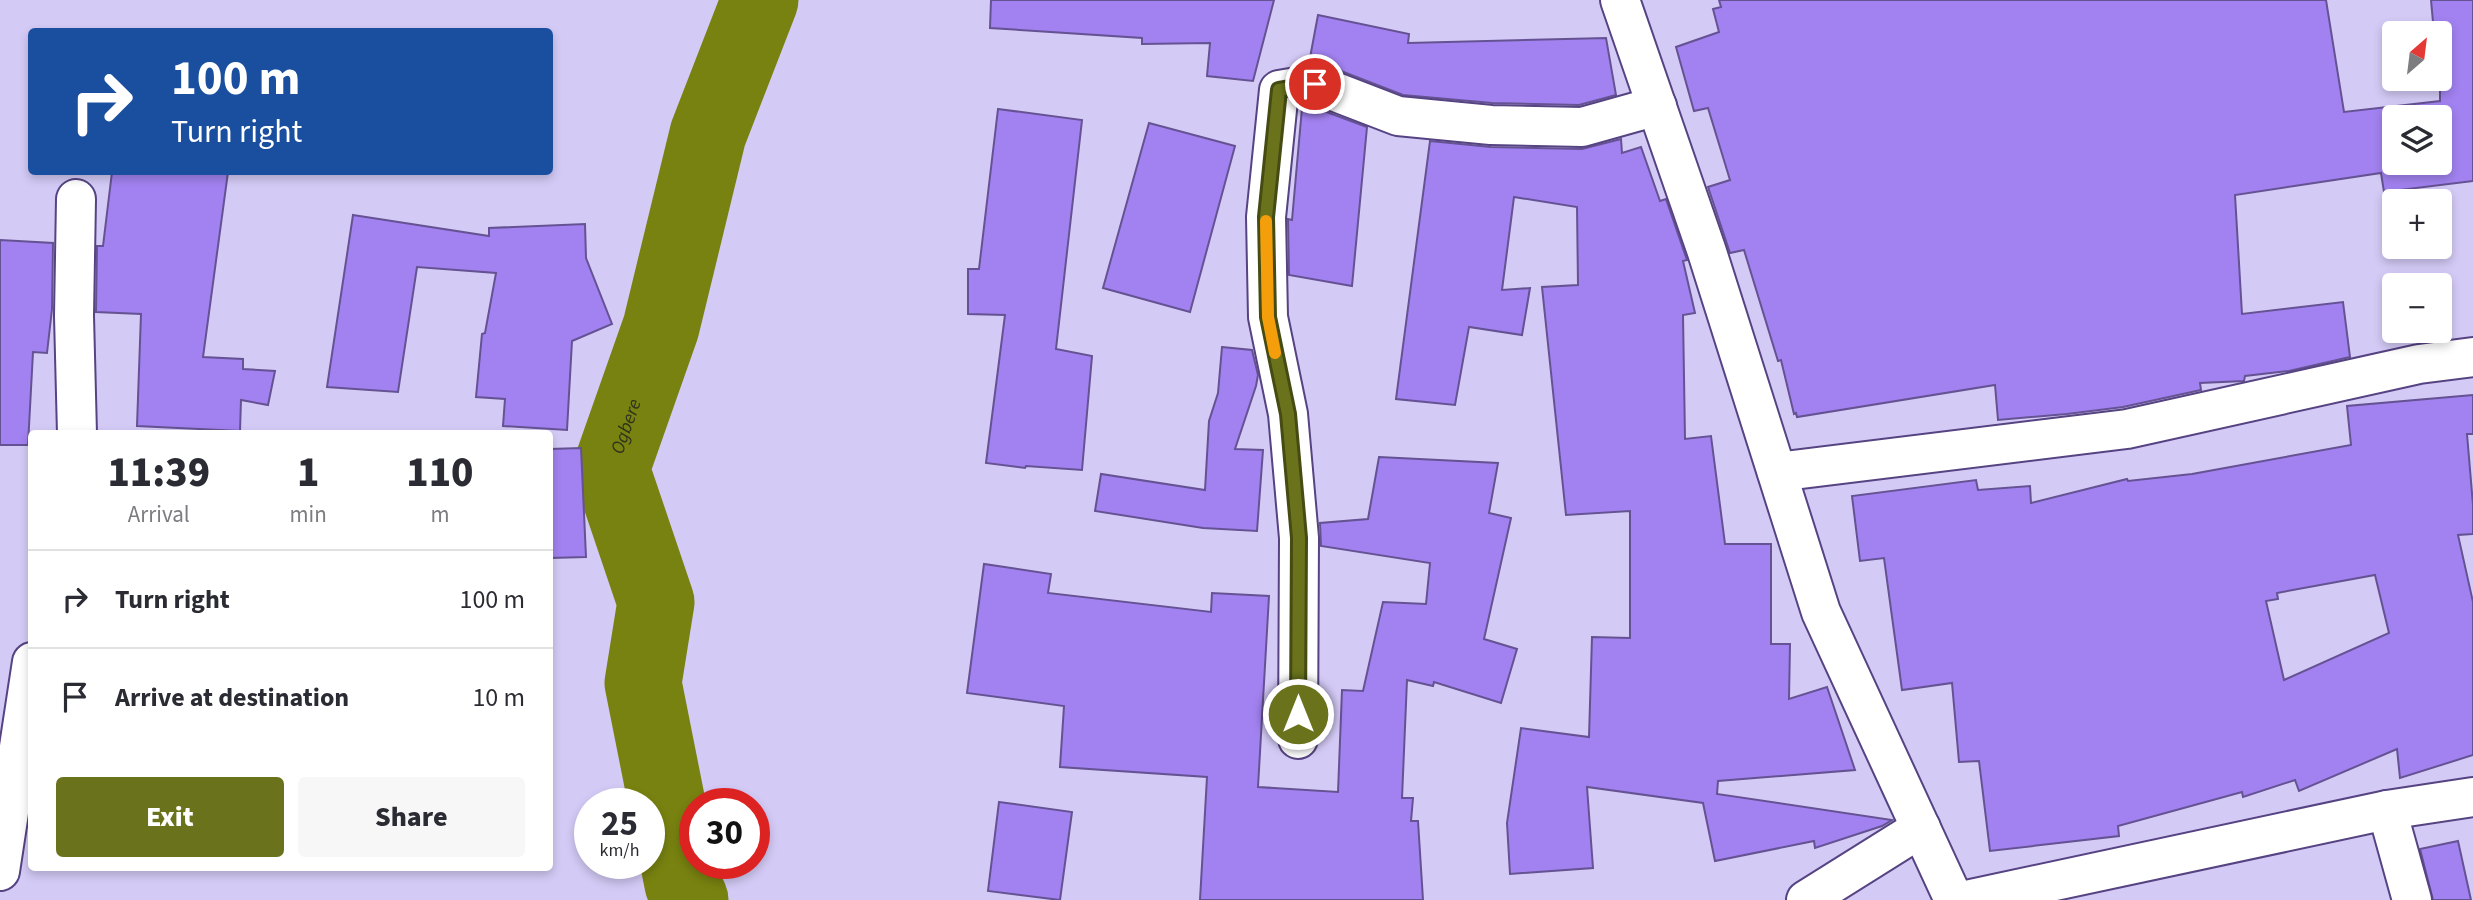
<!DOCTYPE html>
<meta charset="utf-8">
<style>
body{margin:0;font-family:"Source Sans 3",sans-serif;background:#f7f7f7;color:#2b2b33;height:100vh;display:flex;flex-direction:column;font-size:26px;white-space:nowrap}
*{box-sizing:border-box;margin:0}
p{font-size:23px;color:#7c7c81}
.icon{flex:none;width:38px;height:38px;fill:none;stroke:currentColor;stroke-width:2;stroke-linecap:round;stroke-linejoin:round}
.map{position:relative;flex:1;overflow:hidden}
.side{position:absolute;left:28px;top:430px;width:525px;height:441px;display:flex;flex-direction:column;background:#fff;border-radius:7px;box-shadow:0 4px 10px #0003}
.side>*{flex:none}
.guide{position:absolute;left:28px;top:28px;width:525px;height:147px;border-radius:7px;box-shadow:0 4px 10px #0003;background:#1a4fa0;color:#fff;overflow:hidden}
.needle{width:46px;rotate:28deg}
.controls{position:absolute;left:2382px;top:21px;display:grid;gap:14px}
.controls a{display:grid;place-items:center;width:70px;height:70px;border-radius:7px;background:#fff;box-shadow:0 4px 10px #0003;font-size:35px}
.speed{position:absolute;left:574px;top:788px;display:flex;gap:14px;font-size:35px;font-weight:700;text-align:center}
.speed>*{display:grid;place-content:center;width:91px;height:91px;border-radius:50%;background:#fff;box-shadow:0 4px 10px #0003;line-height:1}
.speed small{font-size:18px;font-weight:400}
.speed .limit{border:10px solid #d22;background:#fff;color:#111}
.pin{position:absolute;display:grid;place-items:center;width:60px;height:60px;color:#fff;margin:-30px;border:4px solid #fff;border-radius:50%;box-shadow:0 2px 7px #0007}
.me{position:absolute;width:77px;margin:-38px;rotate:0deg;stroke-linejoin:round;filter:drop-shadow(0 0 5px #0008)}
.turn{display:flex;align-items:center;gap:24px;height:147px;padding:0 28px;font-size:32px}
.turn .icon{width:91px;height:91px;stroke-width:2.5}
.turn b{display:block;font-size:49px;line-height:60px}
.eta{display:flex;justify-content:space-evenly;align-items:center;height:119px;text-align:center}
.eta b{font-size:42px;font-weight:800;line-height:49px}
.cta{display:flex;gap:14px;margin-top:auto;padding:14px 28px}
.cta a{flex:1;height:80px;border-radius:7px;background:#6a731c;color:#fff;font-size:28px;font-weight:800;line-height:80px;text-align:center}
.cta a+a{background:#f7f7f7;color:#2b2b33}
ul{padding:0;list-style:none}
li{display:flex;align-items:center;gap:21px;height:98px;padding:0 28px;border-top:2px solid #e1e1e2}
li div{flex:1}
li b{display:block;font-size:26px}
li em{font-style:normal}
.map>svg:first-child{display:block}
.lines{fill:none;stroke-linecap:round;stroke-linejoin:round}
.river{stroke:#788210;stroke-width:77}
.building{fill:#a282f0;stroke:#655293;stroke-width:2;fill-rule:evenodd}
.minor-casing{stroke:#564382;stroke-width:42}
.minor{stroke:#fff;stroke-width:38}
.route-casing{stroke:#454b12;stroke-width:18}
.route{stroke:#6a731c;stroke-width:12}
.slow{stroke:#f59e0b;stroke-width:12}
.labels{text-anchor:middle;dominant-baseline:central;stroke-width:5;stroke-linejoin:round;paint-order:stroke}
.water-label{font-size:19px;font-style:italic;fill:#30331d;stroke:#e0daf8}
</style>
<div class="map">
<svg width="2473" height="900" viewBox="0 0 2473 900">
<rect width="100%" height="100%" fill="#d4caf6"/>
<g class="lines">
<path class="river" id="s1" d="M690,900L683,884L643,683L656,602L611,469L661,327L708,134L760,0"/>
</g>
<g class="building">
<polygon points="991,0 1274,0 1253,81 1207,76 1210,43 1142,44 1142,38 990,28"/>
<path d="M1719,0H2326L2344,112L2440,101V33H2434L2431,0H2473V181L2384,192L2381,173L2235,195L2242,314L2343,302L2350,357L2289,371L2245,376L2244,381L2200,383L2201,390L2123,407L2067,414L1998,420L1995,385L1797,417L1796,413L1794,414L1781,360L1778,361L1744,250L1730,253L1708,187L1730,180L1708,108L1694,111L1676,47L1719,32L1713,9L1721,7ZM2394,117H2440V163H2394Z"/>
<polygon points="1318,15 1409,34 1408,43 1606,38 1616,95 1579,105 1492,103 1403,95 1323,64 1309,63"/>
<polygon points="1313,107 1367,127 1352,286 1289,275 1288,219 1292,220 1302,108"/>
<polygon points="998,109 1082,120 1056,349 1092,356 1082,470 1026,466 1025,468 986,463 1005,315 968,314 968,269 979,269"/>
<polygon points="1149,123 1235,146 1190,312 1103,288"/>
<polygon points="1621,139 1622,153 1641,147 1660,201 1666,199 1687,260 1683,261 1695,313 1683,315 1685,439 1711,436 1725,544 1771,544 1771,644 1790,644 1789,699 1827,687 1855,770 1718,781 1717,794 1892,820 1882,826 1815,848 1814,841 1715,861 1703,803 1587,787 1593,868 1510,874 1507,823 1521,728 1589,737 1592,637 1630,638 1630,511 1566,515 1542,287 1578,285 1577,207 1514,197 1502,290 1530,288 1522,335 1469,327 1455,405 1396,399 1430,141 1491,147 1582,149"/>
<polygon points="112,172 228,172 203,357 243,359 243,369 275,371 268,405 241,400 240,431 137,426 141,314 96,312 97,246 103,246"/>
<polygon points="353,215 489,236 489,228 585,224 586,258 612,324 572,341 567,430 503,426 505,399 476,397 482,334 485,333 496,273 417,267 398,392 327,387"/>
<polygon points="0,240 53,243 52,309 47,353 33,352 28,445 0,445"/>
<polygon points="1222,347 1252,350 1258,375 1256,386 1235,449 1263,450 1257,531 1203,528 1095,511 1101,474 1205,490 1209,421 1218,393"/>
<path d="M2473,395V434H2467L2473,505V534L2458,535L2473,602V755L2400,778L2397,749L2299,791L2295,780L2243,797L2242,792L2118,826L2119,836L1990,851L1979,761L1959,762L1952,683L1902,690L1884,558L1860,561L1852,496L1976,480L1978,490L2030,486L2031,503L2127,479L2128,481L2192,474L2351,445L2347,406ZM2375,575L2389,633L2284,680L2266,601L2278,599L2277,593Z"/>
<polygon points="581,448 586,557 550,558 550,449"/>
<polygon points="1379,457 1498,463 1489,513 1511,518 1484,639 1517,649 1501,703 1434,682 1433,686 1407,680 1402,798 1413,798 1411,821 1418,821 1423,900 1200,900 1207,777 1060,767 1064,706 967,693 984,564 1051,574 1048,593 1211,612 1212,593 1269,596 1258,787 1338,792 1342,690 1363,691 1383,602 1426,604 1430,563 1321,546 1320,523 1368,519"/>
<polygon points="999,802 1072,812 1060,900 988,891"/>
<polygon points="2458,841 2471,900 2433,900 2420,849"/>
</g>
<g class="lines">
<g class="minor-casing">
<g id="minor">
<polyline points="1620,0 1707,252 1821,612 1954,900"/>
<polyline points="76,199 74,316 77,434"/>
<polyline points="1777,472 2127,429 2419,364 2473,357"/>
<polyline points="1298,739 1299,538 1288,414 1268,317 1266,217 1279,90 1315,84 1398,116 1491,125 1582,127 1657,106"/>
<polyline points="2387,810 2412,900"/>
<polyline points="0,871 32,662"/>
<polyline points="1806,900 1921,828"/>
<polyline points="1966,900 2387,810 2473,797"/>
</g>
</g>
<use href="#minor" class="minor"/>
</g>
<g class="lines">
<g class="route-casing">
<polyline id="route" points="1298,714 1299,538 1288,414 1268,317 1266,217 1279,90 1315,84"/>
</g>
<use href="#route" class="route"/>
<polyline class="slow" points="1266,221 1268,317 1275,353"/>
</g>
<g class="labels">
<g class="water-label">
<text stroke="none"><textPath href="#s1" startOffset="490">Ogbere</textPath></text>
</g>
</g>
</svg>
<div class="controls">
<a><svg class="needle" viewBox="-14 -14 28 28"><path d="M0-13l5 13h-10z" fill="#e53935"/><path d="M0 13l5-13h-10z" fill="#7c7c81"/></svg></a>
<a><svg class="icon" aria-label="layers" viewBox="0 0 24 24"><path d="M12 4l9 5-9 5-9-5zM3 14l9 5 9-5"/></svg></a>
<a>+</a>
<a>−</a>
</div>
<div class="speed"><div>25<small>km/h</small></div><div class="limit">30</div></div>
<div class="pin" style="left:1315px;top:84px;background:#d93025"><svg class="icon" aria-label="arrive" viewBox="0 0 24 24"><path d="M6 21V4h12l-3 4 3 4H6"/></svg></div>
<svg class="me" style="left:1298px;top:714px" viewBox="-20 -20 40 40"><circle r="17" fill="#6a731c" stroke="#fff" stroke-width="3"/><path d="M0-11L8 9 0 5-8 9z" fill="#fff"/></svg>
<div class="guide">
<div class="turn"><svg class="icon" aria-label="right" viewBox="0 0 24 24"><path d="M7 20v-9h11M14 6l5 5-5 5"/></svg><div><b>100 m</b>Turn right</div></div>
</div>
<section class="side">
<div class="eta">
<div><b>11:39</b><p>Arrival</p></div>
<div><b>1</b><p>min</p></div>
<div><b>110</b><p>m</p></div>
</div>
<ul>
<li><svg class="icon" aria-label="right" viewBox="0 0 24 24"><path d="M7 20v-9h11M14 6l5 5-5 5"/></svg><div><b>Turn right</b></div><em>100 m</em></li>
<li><svg class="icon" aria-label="arrive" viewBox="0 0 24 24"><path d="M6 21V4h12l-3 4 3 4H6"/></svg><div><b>Arrive at destination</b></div><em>10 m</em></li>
</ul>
<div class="cta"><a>Exit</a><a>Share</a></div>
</section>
</div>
